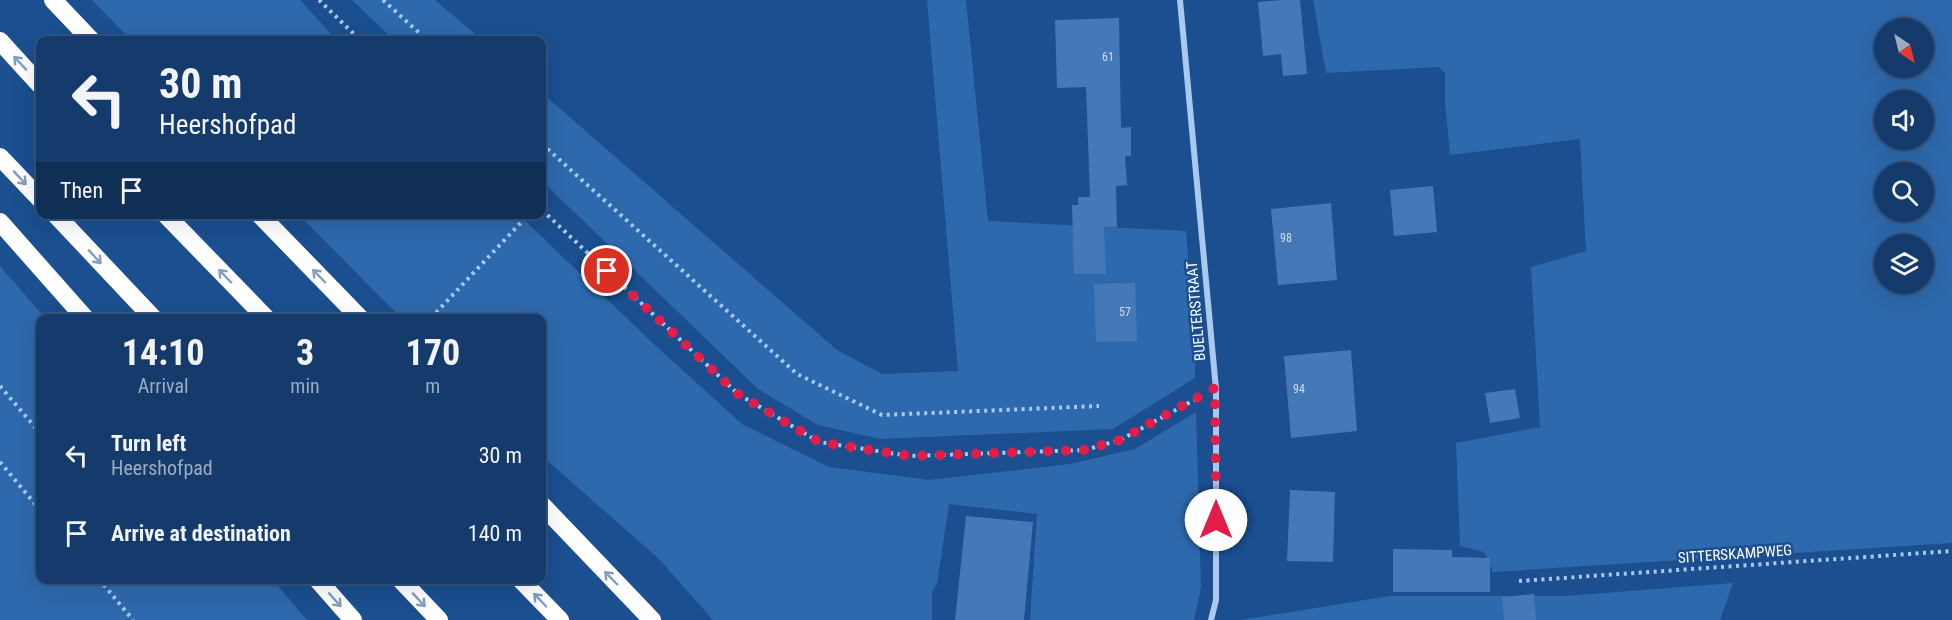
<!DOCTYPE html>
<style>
body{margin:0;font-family:"Roboto Condensed",sans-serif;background:#1d4271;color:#f1f3f6;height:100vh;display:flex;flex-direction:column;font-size:22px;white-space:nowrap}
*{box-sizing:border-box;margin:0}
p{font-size:20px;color:#9dadc1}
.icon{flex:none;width:33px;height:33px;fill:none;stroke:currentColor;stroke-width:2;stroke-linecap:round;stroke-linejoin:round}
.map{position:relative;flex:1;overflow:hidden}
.sheet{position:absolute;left:36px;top:314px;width:510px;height:270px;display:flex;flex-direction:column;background:#143b6b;border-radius:12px;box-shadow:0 6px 24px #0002,0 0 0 2px #33557e}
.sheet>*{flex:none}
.guide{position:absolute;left:36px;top:36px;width:510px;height:183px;border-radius:12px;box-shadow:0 6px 24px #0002,0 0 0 2px #33557e;background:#143b6b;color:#f1f3f6;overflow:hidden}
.needle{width:39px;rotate:145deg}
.buttons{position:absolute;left:1874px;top:18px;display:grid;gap:12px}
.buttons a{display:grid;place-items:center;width:60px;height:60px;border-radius:50%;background:#143b6b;box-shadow:0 6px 24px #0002,0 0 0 2px #33557e;font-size:30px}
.pin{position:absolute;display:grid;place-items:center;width:51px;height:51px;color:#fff;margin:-26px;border:3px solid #fff;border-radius:50%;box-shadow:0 2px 6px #0007}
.me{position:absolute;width:66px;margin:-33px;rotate:0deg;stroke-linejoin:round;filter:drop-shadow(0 0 4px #0008)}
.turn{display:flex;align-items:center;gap:21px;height:126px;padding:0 24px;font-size:27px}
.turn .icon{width:78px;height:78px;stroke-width:2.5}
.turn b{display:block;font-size:42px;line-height:51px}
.then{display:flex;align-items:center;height:57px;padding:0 24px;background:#0003;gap:12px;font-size:22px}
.eta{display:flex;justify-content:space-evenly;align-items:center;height:102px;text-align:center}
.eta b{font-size:36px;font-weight:700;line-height:42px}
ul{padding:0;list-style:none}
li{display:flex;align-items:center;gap:18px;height:78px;padding:0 24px}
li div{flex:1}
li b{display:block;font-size:22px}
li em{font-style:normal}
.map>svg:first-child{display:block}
.green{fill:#2e69ad;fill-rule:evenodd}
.building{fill:#4478b7}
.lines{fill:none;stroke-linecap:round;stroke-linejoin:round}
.path{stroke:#a9c9ee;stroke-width:4;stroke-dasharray:3 4.5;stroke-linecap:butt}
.minor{stroke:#a9c9ee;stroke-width:6}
.motorway{stroke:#fff;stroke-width:18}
.oneway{stroke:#829ec1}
.route{stroke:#e11d48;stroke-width:10;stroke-dasharray:0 18}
.labels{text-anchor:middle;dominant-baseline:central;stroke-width:5;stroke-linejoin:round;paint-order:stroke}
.number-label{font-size:12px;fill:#d0dded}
.street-label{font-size:15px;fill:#fff;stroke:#1b4f8f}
</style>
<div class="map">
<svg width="1952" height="620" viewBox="0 0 1952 620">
<rect width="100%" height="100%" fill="#1b4f8f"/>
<g class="green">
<polygon points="92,0 300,0 337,40 131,40"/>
<polygon points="352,0 435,0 482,40 394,40"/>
<polygon points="927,0 966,0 988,221 1186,231 1195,343 1195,378 1113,429 880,439 818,425 758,389 542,181 542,93 837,350 882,374 958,371"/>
<path d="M1313,0H1952V543L1493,572L1484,552L1460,546L1456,443L1540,427L1531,267L1586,251L1580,139L1450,155L1445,102V73L1439,67L1326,73ZM1884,28H1923V68H1884ZM1884,100H1923V140H1884ZM1884,172H1923V212H1884ZM1884,244H1923V284H1884Z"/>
<polygon points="299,215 519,215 657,347 742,424 829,467 929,480 1070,464 1135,449 1196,412 1201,587 1194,620 1030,620 1037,514 949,504 937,584 932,592 932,620 713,620 658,558 542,456 542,318 401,318"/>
<polygon points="0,266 45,318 40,318 40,579 272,579 307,620 0,620"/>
<polygon points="1733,583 1720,620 1240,620 1390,596 1565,596"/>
</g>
<g class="building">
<polygon points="1282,0 1300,0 1307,74 1283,76 1281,54 1263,56 1258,2"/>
<polygon points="1119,18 1121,128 1131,127 1131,156 1125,156 1127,185 1116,186 1117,227 1104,227 1106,274 1074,274 1072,205 1078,205 1078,197 1090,197 1086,87 1057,88 1055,20"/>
<polygon points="1433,186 1437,232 1394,236 1390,190"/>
<polygon points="1331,203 1337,280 1278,285 1271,209"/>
<polygon points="1135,283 1137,341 1096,342 1094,284"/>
<polygon points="1351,350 1357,431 1291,438 1284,356"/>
<polygon points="1515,389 1520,418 1490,423 1485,393"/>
<polygon points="1290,490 1335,492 1333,562 1287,561"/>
<polygon points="966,516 1033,522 1024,620 955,620"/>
<polygon points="1393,549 1452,550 1452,557 1490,558 1490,592 1393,592"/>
<polygon points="1534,594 1536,620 1504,620 1502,597"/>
</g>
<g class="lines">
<g class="path">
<polyline points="319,0 360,40"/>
<polyline points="383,0 427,40"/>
<polyline points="542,144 797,374 882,415 1099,406"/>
<polyline points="542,210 738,394 819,442 910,456 1085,450 1120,440 1198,398"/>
<polyline points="431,318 529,214"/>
<polyline points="0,386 40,433"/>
<polyline points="0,462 40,510"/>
<polyline points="99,579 133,620"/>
<polyline points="1519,581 1952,551"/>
</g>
<polyline class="minor" points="1180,0 1216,389 1216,600 1211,620"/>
<g class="motorway">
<polyline points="53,0 91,40"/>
<polyline points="0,41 40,85"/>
<polyline points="0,157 40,199"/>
<polyline points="55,214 153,318"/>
<polyline points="165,214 266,318"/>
<polyline points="259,214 360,318"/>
<polyline points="0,222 85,318"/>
<polyline points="542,505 652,620"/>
<polyline points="317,579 353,620"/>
<polyline points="400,579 439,620"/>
<polyline points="520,579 560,620"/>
</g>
</g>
<defs><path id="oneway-shaft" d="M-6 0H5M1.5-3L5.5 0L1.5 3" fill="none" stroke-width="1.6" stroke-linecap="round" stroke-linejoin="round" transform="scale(1.5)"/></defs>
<g class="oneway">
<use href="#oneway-shaft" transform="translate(20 63) rotate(-133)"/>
<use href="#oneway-shaft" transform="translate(20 178) rotate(47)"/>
<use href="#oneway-shaft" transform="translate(95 257) rotate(47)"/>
<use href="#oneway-shaft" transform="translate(225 276) rotate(-134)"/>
<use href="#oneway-shaft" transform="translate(319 276) rotate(-134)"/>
<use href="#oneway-shaft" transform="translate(611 578) rotate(-134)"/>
<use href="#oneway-shaft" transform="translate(335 600) rotate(48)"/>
<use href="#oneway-shaft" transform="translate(419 600) rotate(47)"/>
<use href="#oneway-shaft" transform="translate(540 600) rotate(-134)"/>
</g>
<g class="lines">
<polyline class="route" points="607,271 738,394 819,442 910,456 1085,450 1120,440 1215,388 1216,520"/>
</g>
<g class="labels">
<g class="number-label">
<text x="1108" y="57">61</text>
<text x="1286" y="238">98</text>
<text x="1125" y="312">57</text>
<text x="1299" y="389">94</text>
</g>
<g class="street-label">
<text transform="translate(1196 311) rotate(-95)">BUELTERSTRAAT</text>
<text transform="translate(1735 554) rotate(-4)">SITTERSKAMPWEG</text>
</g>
</g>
</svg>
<div class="buttons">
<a><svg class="needle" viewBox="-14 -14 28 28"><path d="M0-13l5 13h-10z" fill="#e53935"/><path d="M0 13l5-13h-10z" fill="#9dadc1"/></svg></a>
<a><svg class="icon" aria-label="sound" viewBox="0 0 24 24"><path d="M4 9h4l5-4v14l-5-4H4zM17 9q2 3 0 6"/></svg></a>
<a><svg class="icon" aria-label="search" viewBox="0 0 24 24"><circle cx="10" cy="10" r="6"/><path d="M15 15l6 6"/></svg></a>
<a><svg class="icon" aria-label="layers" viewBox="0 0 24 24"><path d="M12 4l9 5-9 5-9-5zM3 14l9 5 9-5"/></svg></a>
</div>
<div class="pin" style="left:607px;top:271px;background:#d93025"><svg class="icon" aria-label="arrive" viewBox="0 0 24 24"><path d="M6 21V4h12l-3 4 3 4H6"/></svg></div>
<svg class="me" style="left:1216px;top:520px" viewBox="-20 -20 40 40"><circle r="19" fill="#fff"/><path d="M0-13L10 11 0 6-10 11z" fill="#e11d48"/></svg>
<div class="guide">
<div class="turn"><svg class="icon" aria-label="left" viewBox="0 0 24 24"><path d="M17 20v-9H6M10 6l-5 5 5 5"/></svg><div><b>30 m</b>Heershofpad</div></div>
<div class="then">Then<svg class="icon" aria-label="arrive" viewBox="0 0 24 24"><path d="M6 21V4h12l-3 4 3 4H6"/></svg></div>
</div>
<section class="sheet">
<div class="eta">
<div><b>14:10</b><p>Arrival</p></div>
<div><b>3</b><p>min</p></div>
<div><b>170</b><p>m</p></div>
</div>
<ul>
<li><svg class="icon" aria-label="left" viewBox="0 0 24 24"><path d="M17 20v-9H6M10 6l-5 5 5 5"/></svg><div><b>Turn left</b><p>Heershofpad</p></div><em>30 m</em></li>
<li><svg class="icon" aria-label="arrive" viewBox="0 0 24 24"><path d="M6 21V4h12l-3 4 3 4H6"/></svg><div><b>Arrive at destination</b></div><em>140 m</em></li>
</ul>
</section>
</div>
